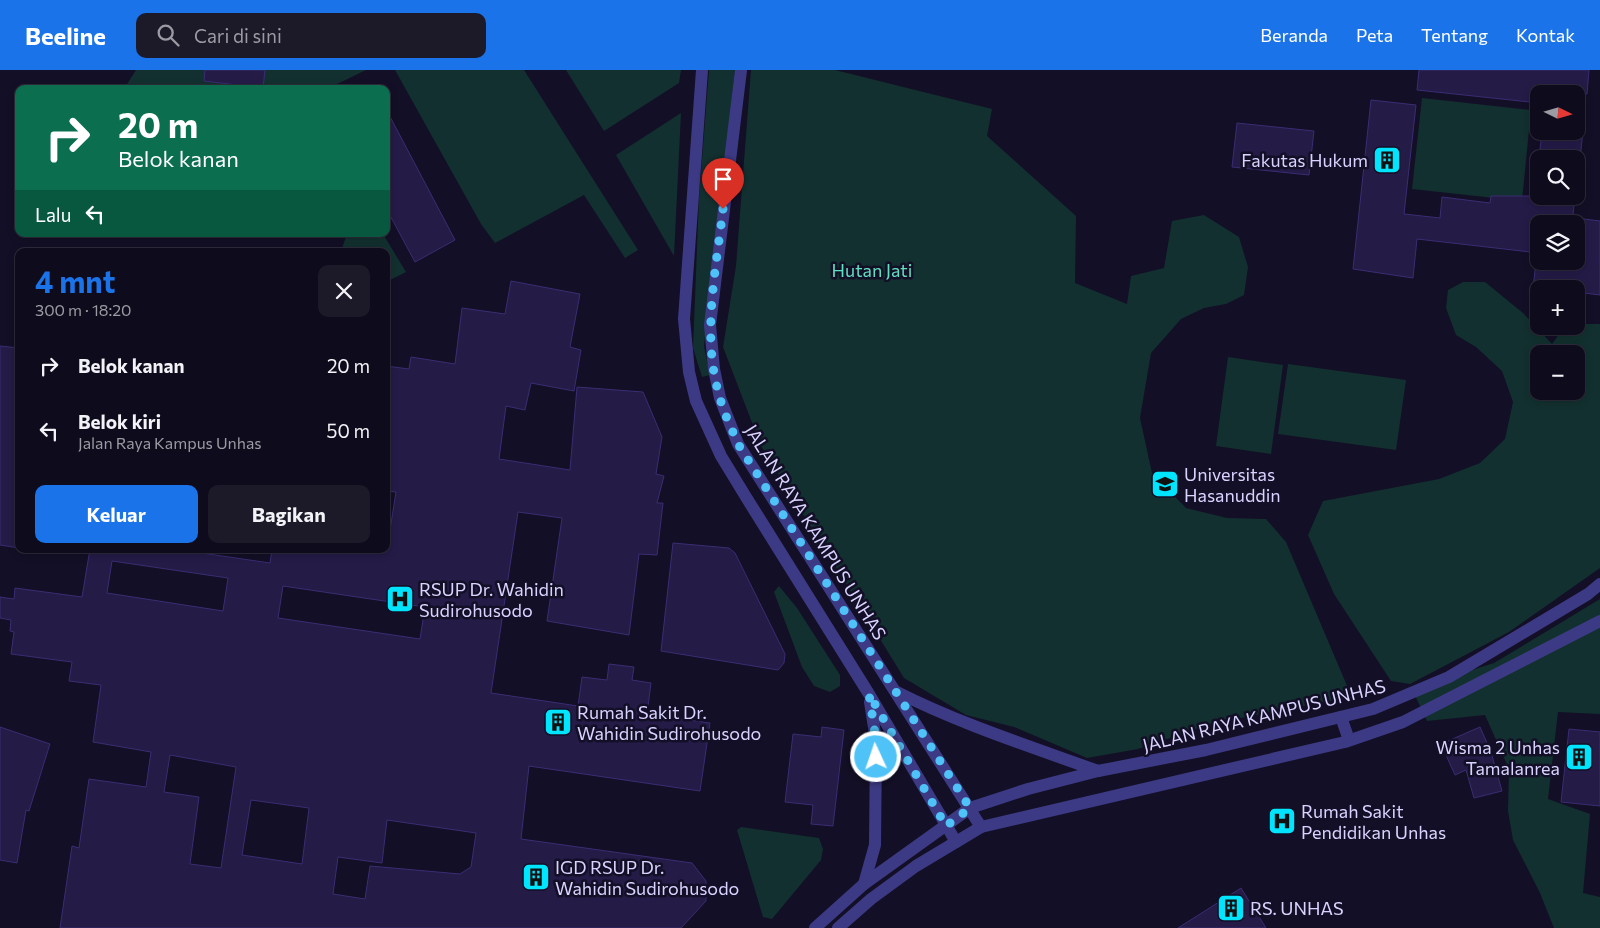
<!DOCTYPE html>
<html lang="id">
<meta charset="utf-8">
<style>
body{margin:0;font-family:Commissioner,sans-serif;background:#1c1929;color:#f1f3f6;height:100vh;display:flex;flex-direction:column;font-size:19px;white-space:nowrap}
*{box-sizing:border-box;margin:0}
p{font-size:16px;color:#9b9ba3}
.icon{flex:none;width:28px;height:28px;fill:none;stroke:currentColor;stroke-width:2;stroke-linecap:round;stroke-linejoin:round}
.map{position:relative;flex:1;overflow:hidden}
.drawer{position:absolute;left:15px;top:178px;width:375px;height:305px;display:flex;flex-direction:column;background:#0e0b1c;border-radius:10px;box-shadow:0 2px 8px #0003,0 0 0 1px #2e2b3b}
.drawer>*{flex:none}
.hud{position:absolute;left:15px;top:15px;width:375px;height:152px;border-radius:10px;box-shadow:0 2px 8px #0003,0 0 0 1px #2e2b3b;background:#0b6e4f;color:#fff;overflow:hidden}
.needle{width:32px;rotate:95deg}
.fabs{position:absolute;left:1530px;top:15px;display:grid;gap:10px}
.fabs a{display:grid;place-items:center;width:55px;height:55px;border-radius:10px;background:#0e0b1c;box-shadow:0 2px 8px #0003,0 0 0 1px #2e2b3b;font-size:25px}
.pin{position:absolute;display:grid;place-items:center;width:42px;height:42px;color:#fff;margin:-51px -21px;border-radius:50% 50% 50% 0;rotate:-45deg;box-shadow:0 0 5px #0007}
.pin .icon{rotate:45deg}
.me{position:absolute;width:55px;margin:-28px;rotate:357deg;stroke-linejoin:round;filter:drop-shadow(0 0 4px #0008)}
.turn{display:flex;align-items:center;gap:18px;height:105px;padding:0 20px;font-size:22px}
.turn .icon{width:65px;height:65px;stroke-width:2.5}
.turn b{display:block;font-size:35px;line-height:42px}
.then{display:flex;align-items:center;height:48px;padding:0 20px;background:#0003;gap:10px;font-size:19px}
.round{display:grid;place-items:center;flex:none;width:52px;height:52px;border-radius:10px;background:#1c1929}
.overview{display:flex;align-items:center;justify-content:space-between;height:85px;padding:0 20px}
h1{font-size:30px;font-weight:700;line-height:38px;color:#1a73e8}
.primary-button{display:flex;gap:10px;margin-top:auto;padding:10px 20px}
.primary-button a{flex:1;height:58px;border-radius:10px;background:#1a73e8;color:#fff;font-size:20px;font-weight:700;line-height:58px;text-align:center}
.primary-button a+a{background:#1c1929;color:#f1f3f6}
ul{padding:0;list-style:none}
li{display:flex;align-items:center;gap:15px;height:65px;padding:0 20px}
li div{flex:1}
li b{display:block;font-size:19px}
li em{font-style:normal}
header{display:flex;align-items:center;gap:30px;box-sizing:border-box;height:70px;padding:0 25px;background:#1a73e8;color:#fff}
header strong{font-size:24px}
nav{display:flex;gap:28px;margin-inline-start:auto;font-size:18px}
.search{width:350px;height:45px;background:#1c1929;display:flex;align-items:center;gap:12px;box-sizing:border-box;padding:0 18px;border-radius:10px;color:#9b9ba3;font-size:19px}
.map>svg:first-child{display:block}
.green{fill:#12302f;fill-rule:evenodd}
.building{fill:#241b47;stroke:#3b2d73;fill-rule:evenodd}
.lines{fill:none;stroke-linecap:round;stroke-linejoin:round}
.tertiary{stroke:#3d3a85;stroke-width:12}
.route{stroke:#4fc3f7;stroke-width:9;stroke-dasharray:0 16.2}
.labels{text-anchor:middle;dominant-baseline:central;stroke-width:5;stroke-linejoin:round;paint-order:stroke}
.poi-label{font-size:18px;fill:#d9d4ff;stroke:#130f26;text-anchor:start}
.park-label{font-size:18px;fill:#5fe0c0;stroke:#130f26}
.street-label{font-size:18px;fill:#d9d4ff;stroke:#130f26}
</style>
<header>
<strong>Beeline</strong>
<div class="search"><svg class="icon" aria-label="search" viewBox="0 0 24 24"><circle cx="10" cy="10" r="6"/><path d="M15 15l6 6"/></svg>Cari di sini</div>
<nav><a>Beranda</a><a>Peta</a><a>Tentang</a><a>Kontak</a></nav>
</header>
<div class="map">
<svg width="1600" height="858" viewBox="0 0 1600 858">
<rect width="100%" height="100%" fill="#130f26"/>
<g class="green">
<polygon points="136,0 366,0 327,19 124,19"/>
<polygon points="395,0 524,0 638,180 625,188 584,125 495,173 481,154"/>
<polygon points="566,0 681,0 679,13 604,61"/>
<polygon points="709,0 735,0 704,276 710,305 702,307 693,278 699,128"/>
<polygon points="751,0 835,0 992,39 987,66 1076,146 1075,213 1127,234 1131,206 1164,198 1172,151 1204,145 1239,167 1248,197 1244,225 1226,234 1204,238 1181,249 1151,283 1140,348 1152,403 1186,438 1227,448 1266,449 1286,472 1348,618 1335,630 1210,654 1138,679 1087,688 1014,657 966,645 904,608 761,376 723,277 736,196"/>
<polygon points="1422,28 1531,40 1522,131 1412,119"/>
<polygon points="681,43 674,186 616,85"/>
<polygon points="347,164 383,164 406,202 386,212 386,181 341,181"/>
<path d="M1463,212H1485L1523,243L1552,274L1565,256H1576V254H1600V498L1509,562L1410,614L1391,611L1334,524L1308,465L1323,431L1439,409L1480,393L1505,369L1513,332L1502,301L1476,277L1456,265L1446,238L1448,220ZM1539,284H1576V321H1539Z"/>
<polygon points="1228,287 1283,295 1271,384 1216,376"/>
<polygon points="1288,294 1406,310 1396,380 1278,364"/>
<polygon points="779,516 797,538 840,605 840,616 830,622 814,616 802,597 774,522"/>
<polygon points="1600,529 1600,644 1558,642 1548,729 1590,744 1583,823 1600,827 1600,858 1554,858 1540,823 1513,770 1508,741 1509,699 1485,645 1427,651 1412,619 1494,593"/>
<polygon points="741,757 819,768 823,779 821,790 772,849 763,847 737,760"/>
</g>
<g class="building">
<polygon points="205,0 265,0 263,18 204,11"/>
<polygon points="1419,0 1589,0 1587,24 1539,24 1539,33 1417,20"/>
<polygon points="1371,30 1416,35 1404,144 1440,148 1442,127 1490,133 1491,126 1575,126 1572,154 1539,154 1539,183 1417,169 1413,208 1353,199"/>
<polygon points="386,39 455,170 415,192 386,138"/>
<polygon points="1237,53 1314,61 1309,105 1232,97"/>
<polygon points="1542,61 1583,61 1580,89 1539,89"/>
<polygon points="1576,148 1600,151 1600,225 1576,222 1576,219 1533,219 1536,191 1576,191"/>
<path d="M511,211L580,224L570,277L581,280L574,321L531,313L525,340L506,336L499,389L570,400L577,317L643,322L662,367L656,404L664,406L657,433H663L657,485L639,484L629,565L547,551L562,448L518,442L491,623L578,636L582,607L607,610L609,594L634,597L632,610L651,613L647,644L710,653L700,721L529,696L521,769L692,793L706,811V831L681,858H60L72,776L79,778L89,709L146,717L151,682L93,672L101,615L69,611L72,592L11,584L14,562L10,561L11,550L0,548V527L14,529L15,518L82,527L90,479H174L270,493L272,479H387L396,422L386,421V296L409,299L411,287L455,294L462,238L505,244ZM112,491L228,508L223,541L107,523ZM283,516L425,537L420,569L278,548ZM170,685L236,697L221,798L190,794L199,727L164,722ZM251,730L309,738L302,794L242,785ZM387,750L476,763L471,797L460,804L370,796L365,829L333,824L338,787L382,793Z"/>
<polygon points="0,276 19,278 19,478 0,475"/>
<polygon points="673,473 729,478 735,483 785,584 784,593 778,600 661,581"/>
<polygon points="0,657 50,674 29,741 26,740 17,793 0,790"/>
<polygon points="822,657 844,660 833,756 811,754 813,735 785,732 793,664 821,667"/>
<polygon points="1480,657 1491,682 1502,721 1474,728 1466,700 1455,705 1441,674"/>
<polygon points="1569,659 1600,662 1600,736 1561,732"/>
<polygon points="1241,818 1266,858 1178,858"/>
</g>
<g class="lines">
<g class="tertiary">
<polyline points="702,0 684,249 689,302 696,331 721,386 746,427 869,624 956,772"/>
<polyline points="741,0 710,255 714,299 720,328 738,374 981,757"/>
<path d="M895,621C960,654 1029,676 1098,701"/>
<polyline points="1341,647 1349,670"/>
<polyline points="864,814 875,775 876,670 870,632"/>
<polyline points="815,858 864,814 970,738 1028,719 1098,701 1206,680 1373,639 1449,607 1588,524 1600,514"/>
<polyline points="838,858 871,829 916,796 981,757 1345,672 1403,652 1600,551"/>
</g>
</g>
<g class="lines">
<path class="route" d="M723,139C716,201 701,267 720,328C724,344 732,359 738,374L970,738L946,756L869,624L876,670V687"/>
</g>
<defs>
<g id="building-square" transform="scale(1.4375)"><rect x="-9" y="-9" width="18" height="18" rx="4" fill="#00e5ff" stroke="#130f26"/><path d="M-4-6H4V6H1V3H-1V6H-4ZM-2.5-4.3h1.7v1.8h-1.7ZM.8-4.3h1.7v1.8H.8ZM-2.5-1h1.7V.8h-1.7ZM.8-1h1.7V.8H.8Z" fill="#111"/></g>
<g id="university-square" transform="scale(1.4375)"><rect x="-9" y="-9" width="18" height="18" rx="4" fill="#00e5ff" stroke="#130f26"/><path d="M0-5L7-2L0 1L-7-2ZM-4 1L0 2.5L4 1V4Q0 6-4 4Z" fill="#111"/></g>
<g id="hospital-square" transform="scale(1.4375)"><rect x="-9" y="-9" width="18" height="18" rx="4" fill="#00e5ff" stroke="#130f26"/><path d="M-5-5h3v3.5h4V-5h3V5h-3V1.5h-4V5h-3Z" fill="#111"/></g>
</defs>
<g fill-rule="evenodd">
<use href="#building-square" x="1387" y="90"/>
<use href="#university-square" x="1165" y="414"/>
<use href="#hospital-square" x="400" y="529"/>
<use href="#building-square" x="558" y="652"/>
<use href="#building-square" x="1579" y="687"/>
<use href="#hospital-square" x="1282" y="751"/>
<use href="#building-square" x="536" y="807"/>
<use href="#building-square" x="1231" y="838"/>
</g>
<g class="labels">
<g class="poi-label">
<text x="1368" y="90" text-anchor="end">Fakutas Hukum</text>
<text x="1184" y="404">Universitas<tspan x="1184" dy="21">Hasanuddin</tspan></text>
<text x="419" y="519">RSUP Dr. Wahidin<tspan x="419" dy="21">Sudirohusodo</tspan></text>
<text x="577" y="642">Rumah Sakit Dr.<tspan x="577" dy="21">Wahidin Sudirohusodo</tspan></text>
<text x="1560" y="677" text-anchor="end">Wisma 2 Unhas<tspan x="1560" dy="21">Tamalanrea</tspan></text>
<text x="1301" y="741">Rumah Sakit<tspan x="1301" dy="21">Pendidikan Unhas</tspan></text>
<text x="555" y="797">IGD RSUP Dr.<tspan x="555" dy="21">Wahidin Sudirohusodo</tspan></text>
<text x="1250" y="838">RS. UNHAS</text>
</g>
<g class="park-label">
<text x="872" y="200">Hutan Jati</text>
</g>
<g class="street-label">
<text transform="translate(816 462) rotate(58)">JALAN RAYA KAMPUS UNHAS</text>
<text transform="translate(1264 645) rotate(-14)">JALAN RAYA KAMPUS UNHAS</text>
</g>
</g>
</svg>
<div class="fabs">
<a><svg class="needle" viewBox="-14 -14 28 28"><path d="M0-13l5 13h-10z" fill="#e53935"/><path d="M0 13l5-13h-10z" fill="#9b9ba3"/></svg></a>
<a><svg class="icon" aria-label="search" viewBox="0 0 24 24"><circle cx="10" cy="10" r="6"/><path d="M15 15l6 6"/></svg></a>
<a><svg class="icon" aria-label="layers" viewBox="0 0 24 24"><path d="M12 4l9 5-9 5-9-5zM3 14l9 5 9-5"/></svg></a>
<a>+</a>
<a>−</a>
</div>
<div class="pin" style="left:723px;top:139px;background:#d93025"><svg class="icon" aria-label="arrive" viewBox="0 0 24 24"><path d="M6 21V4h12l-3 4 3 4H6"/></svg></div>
<svg class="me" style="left:876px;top:687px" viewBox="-20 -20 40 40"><circle r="17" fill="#4fc3f7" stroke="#fff" stroke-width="3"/><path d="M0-11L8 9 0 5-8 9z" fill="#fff"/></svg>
<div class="hud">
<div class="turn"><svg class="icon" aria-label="right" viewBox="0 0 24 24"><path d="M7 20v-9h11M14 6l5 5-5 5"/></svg><div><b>20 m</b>Belok kanan</div></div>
<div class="then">Lalu<svg class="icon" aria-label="left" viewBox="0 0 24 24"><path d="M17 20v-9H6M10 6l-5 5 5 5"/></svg></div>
</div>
<section class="drawer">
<div class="overview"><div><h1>4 mnt</h1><p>300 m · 18:20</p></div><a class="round"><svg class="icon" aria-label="close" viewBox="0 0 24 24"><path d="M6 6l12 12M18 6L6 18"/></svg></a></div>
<ul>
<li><svg class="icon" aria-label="right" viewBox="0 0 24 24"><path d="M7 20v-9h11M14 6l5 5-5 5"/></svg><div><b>Belok kanan</b></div><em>20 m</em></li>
<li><svg class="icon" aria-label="left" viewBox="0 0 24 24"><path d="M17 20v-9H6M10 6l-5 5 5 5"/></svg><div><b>Belok kiri</b><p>Jalan Raya Kampus Unhas</p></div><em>50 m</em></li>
</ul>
<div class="primary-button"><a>Keluar</a><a>Bagikan</a></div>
</section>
</div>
